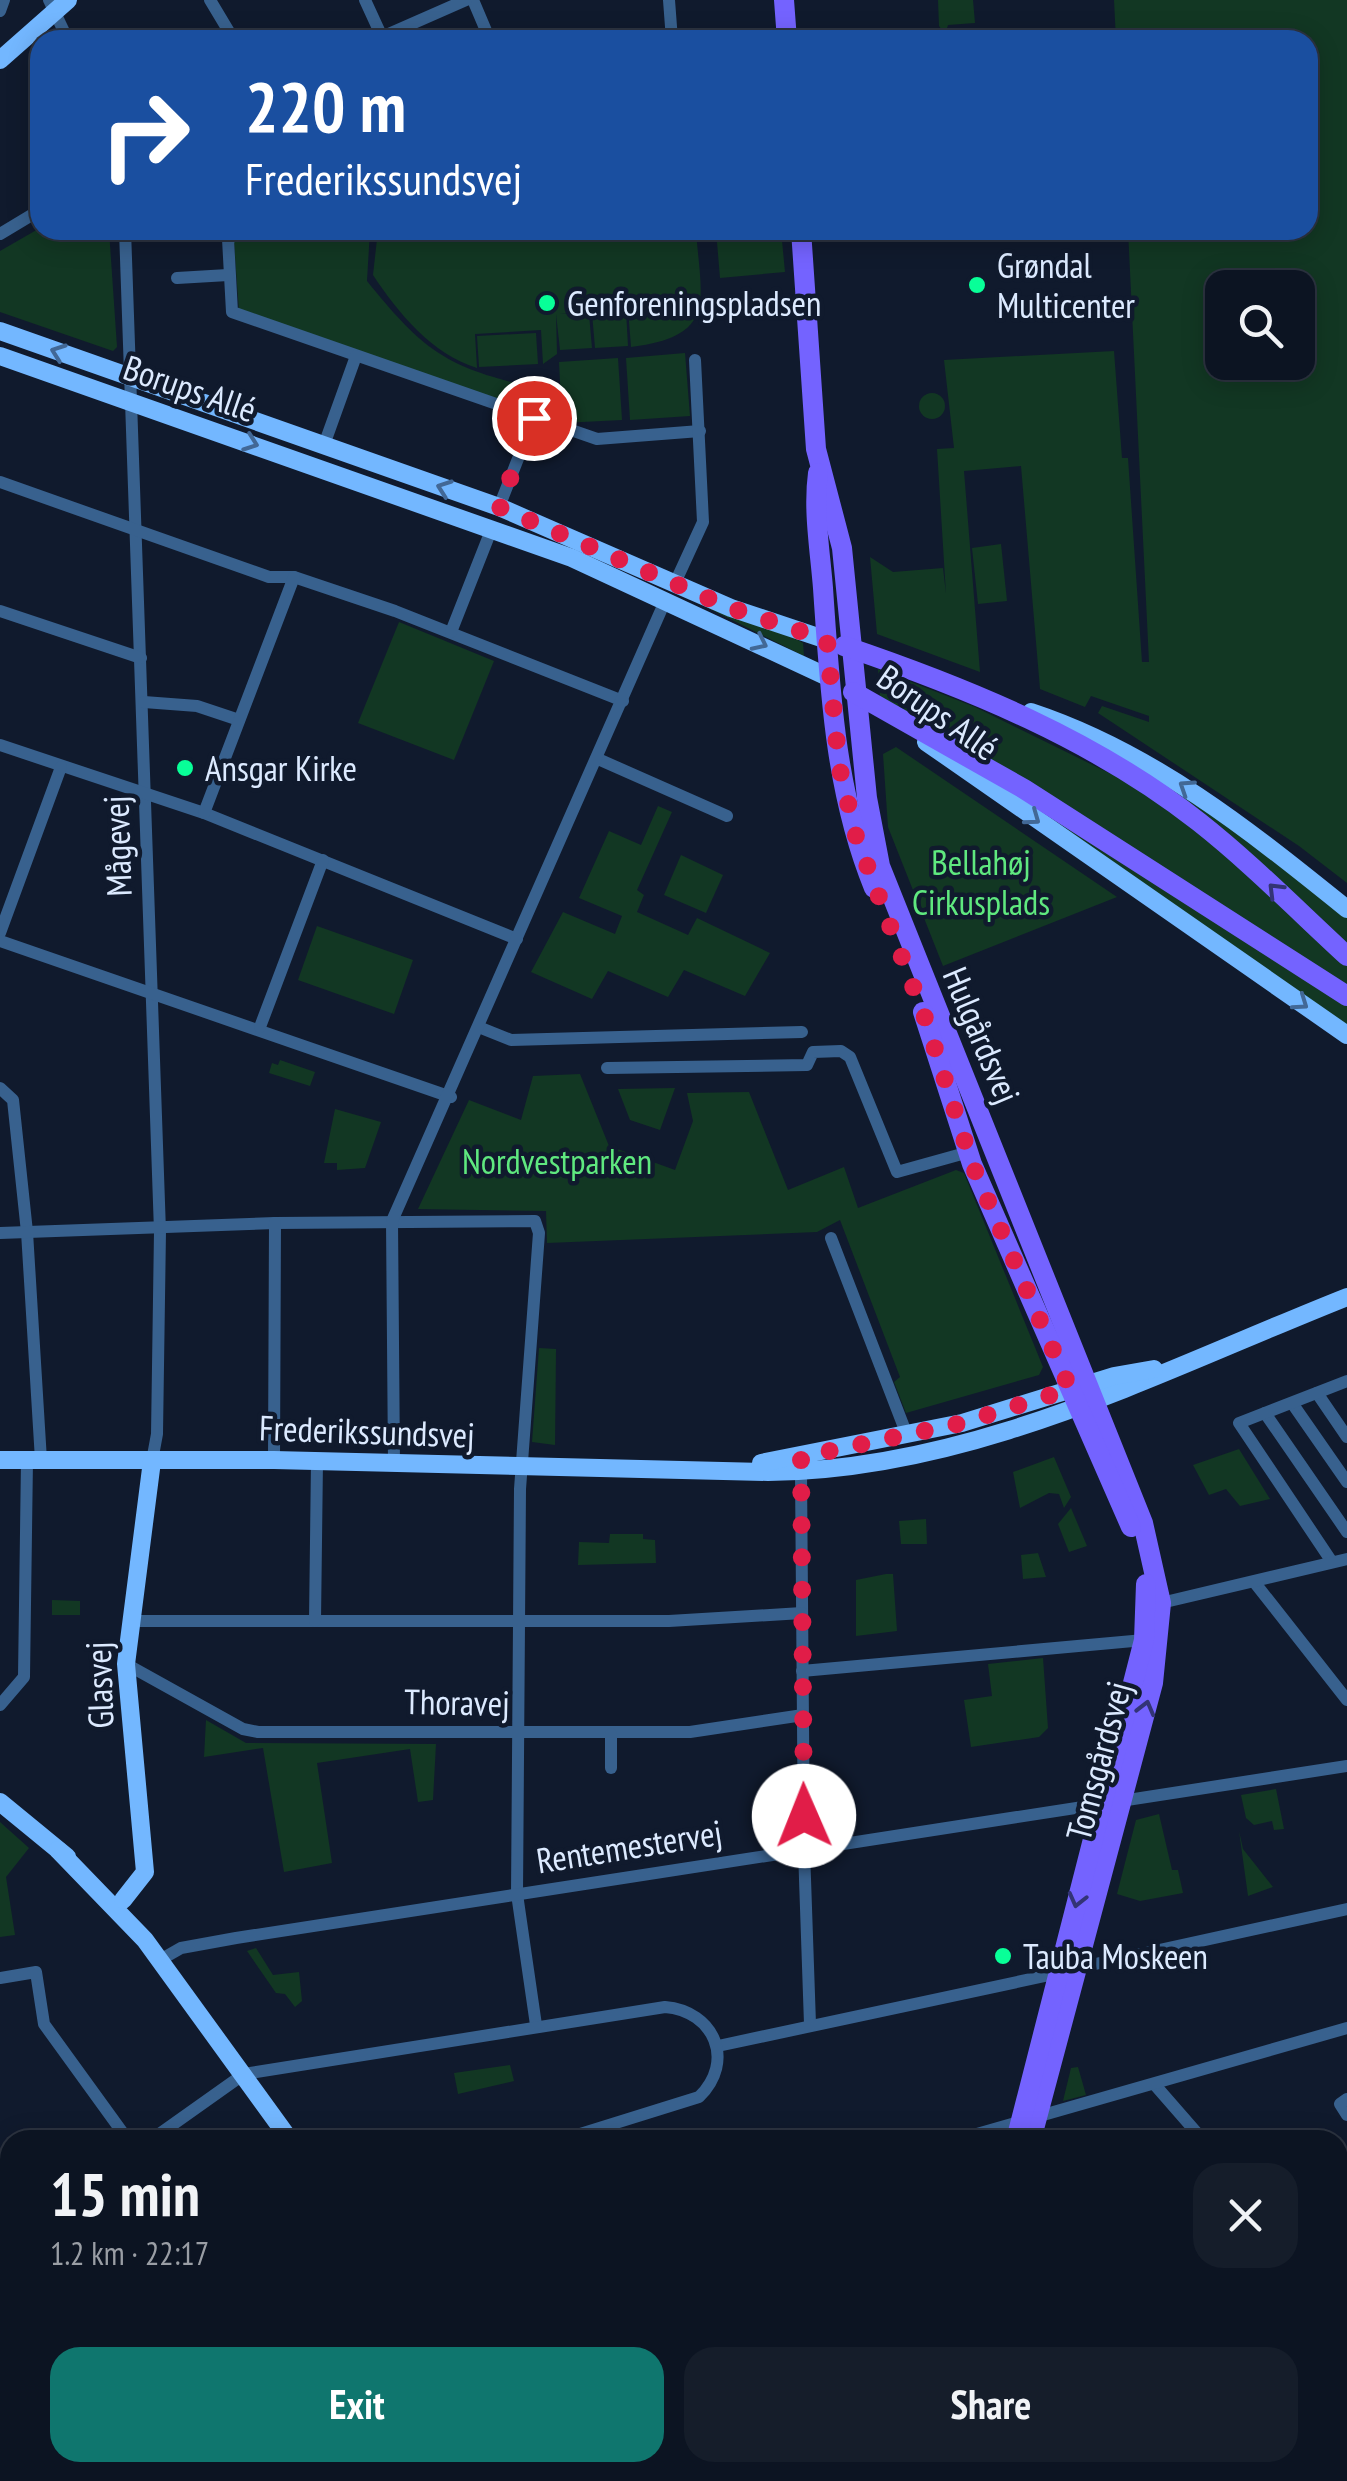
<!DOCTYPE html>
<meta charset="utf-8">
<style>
body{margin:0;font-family:"PT Sans Narrow",sans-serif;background:#151d2a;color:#f1f3f6;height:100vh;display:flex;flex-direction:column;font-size:38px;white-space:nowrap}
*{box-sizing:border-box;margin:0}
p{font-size:32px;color:#9a9ea5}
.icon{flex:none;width:55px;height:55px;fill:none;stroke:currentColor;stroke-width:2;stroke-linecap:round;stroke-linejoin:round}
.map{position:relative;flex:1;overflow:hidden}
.drawer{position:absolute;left:0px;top:2130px;width:1348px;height:352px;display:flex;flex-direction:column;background:#0c1422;border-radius:30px 30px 0 0;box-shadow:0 5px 25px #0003,0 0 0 2px #2c3340}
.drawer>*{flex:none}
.guide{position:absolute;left:30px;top:30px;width:1288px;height:210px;border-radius:30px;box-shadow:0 5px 25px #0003,0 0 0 2px #2c3340;background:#1a4fa0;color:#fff;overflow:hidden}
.controls{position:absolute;left:1205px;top:270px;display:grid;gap:20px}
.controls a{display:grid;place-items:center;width:110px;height:110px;border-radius:20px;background:#0c1422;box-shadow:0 5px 25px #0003,0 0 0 2px #2c3340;font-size:50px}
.pin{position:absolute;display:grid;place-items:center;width:85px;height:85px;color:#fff;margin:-42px;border:5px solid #fff;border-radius:50%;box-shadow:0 2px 10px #0007}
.me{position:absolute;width:110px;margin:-55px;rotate:359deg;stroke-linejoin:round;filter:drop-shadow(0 0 8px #0008)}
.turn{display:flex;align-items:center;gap:35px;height:210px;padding:0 50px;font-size:45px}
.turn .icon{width:130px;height:130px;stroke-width:2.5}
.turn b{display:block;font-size:70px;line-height:85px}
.round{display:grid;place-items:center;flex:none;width:105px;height:105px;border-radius:30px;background:#151d2a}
.summary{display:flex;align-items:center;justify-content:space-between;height:170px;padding:0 50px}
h1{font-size:60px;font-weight:800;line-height:75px}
.button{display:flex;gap:20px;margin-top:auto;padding:20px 50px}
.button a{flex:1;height:115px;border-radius:30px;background:#0f766e;color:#fff;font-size:40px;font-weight:800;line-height:115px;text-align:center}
.button a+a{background:#151d2a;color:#f1f3f6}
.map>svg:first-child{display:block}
.green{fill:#123723;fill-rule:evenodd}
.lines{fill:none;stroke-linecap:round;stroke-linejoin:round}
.street{stroke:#38618e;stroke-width:12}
.secondary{stroke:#73b7ff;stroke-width:18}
.primary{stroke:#7463ff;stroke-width:20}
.oneway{stroke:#426896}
.oneway2{stroke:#333476}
.route{stroke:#e11d48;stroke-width:18;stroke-dasharray:0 32.4}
.poi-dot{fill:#08ff98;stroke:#101a2d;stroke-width:4}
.labels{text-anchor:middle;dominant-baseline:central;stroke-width:9;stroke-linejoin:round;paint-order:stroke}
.poi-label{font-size:35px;fill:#dceaff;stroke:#101a2d;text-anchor:start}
.street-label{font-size:35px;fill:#dceaff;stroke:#101a2d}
.park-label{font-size:35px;fill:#5fe87f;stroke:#101a2d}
</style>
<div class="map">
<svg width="1347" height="2481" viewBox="0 0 1347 2481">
<rect width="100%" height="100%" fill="#101a2d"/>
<g class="green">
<polygon points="938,0 973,0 975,23 948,25 945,34 939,26"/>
<path d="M1114,0H1347V883L1299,846L1098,713L1102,706L1149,722V716L1091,696L1085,707L1040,689L1021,466L964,471L980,672L877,634L870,557L893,572L943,568L946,594L937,449L954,448L944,360L1114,351L1122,458H1128L1142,662H1149L1128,230H1308V40H1116ZM1222,288H1298V362H1222Z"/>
<polygon points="40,228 109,230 117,347 113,351 0,312 0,251"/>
<path d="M258,230H370L367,281C426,354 448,368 540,389L530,412L239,311L234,242Z"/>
<path d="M378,230H696C701,301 718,336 631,347L628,309L560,314H589L592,348L560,350L556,314L557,354L543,364L541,330L475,334L477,368C432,354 398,313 373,275Z"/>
<polygon points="716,230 781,230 785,272 720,278"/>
<polygon points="626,311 628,346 595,348 592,313"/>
<polygon points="536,333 538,364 479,367 477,336"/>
<polygon points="685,353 690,416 630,420 626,358"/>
<polygon points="618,358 622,420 562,423 559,362"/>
<circle cx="932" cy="406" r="13"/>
<polygon points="1001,544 1007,601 978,604 972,548"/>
<polygon points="690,599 794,638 803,643 804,656"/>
<polygon points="399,622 494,661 454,760 358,723"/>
<polygon points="878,669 975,707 1111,774 1148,772 1212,813 1347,916 1347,1028 995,785 880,697"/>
<polygon points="896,747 1117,897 943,966 888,827 883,754"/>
<polygon points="658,806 672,812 637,890 644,895 637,912 688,935 697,918 770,953 745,996 684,970 668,997 608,971 592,999 531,972 563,912 615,934 622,916 579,898 609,831 641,845"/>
<polygon points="681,855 723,875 706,913 664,895"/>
<polygon points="317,926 413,960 394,1014 298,980"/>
<polygon points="280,1060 315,1072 310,1086 269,1073 272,1063 278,1065"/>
<polygon points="580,1074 609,1146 675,1170 693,1121 687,1093 749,1092 788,1190 844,1167 858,1208 956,1170 964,1173 1043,1367 1039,1375 906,1413 894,1382 900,1377 840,1220 817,1232 547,1243 546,1211 418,1209 469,1100 521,1120 533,1076"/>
<polygon points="675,1088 660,1130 630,1120 618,1089"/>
<polygon points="335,1109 381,1122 365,1168 337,1170 337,1163 324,1163"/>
<polygon points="539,1348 556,1349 555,1445 532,1442"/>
<polygon points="1239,1449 1270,1499 1240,1506 1226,1489 1209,1495 1193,1465"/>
<polygon points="1054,1457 1071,1497 1064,1508 1059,1494 1049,1493 1020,1508 1013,1472"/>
<polygon points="1071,1508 1087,1546 1069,1552 1058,1524"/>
<polygon points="926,1519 927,1544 901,1544 899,1521"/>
<polygon points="610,1534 643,1534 643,1539 655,1540 656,1563 578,1565 579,1542 609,1543"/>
<polygon points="1038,1553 1046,1577 1023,1579 1021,1555"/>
<polygon points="886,1574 893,1574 897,1631 856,1636 856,1580"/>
<polygon points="52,1600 80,1601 80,1615 52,1615"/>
<polygon points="1043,1658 1048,1728 1039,1737 971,1747 964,1700 992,1696 988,1664"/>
<polygon points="206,1720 246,1743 436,1744 433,1800 418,1802 410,1749 317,1763 332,1863 284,1872 263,1748 204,1757"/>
<polygon points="1276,1789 1284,1829 1274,1830 1272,1821 1254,1825 1246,1818 1241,1795"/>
<polygon points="1159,1814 1172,1870 1178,1870 1183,1893 1140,1901 1117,1894 1136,1820"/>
<polygon points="0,1822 29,1848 6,1877 15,1935 0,1937"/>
<polygon points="1239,1831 1243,1849 1273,1887 1248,1896"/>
<polygon points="256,1948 273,1975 299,1972 302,2001 295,2007 285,1994 276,1993 247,1951"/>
<polygon points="510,2065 514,2081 458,2094 454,2073"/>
<polygon points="1078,2067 1086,2095 1063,2101 1071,2068"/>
<polygon points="667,2473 783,2473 771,2481 673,2481"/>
<polygon points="1145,2473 1219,2473 1228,2481 1157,2481"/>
</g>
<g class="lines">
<g class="street">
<polyline points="49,0 68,40"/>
<polyline points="210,0 234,40"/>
<polyline points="365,0 382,37"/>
<polyline points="473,0 490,40"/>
<polyline points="669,0 672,40"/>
<polyline points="0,11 4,0"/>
<polyline points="375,40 466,0"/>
<polyline points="125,230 160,1231 157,1434 152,1461"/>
<polyline points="245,230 228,239 232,312 597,439 700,431"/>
<polyline points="0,234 40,210"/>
<polyline points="177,278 228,275"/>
<polyline points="324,445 356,356"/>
<polyline points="0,482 269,577 294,577 395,611 623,701"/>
<polyline points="499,507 534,418"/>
<polyline points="675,583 703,522 695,360"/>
<polyline points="0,611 141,658"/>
<polyline points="451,632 492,528"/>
<polyline points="144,702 197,706 239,720"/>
<polyline points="0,745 204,813 517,939"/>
<polyline points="598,759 727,816"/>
<polyline points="204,813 294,577"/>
<polyline points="0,933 61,767"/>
<polyline points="0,941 451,1097"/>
<polyline points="260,1027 323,860"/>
<polyline points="481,1028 511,1040 802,1032"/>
<polyline points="607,1068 807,1065 813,1052 841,1051 850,1057 897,1172 969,1152"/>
<polyline points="0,1088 13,1100 27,1232 41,1460"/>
<polyline points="0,1233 275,1223 535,1221 539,1233 520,1489 517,1894 536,2025"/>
<polyline points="831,1238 907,1435"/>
<polyline points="1317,1393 1347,1437"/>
<polyline points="1292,1403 1347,1482"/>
<polyline points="1265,1413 1347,1532"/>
<polyline points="274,1460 275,1223"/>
<polyline points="394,1464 392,1221 666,599"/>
<polyline points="801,1472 804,1850 810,2024"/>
<polyline points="1332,1562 1239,1423 1347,1381"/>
<polyline points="1255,1583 1347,1700"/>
<polyline points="1161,1603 1347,1559"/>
<polyline points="130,1621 669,1621 802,1613"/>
<polyline points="315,1621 317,1461"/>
<polyline points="126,1664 243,1729 258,1732 690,1732 803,1715"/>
<polyline points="802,1671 1144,1640"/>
<polyline points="0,1705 24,1677 27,1460"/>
<polyline points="611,1734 611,1768"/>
<polyline points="160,1960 181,1948 236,1938 1347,1766"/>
<polyline points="1077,1968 1347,1909"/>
<polyline points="0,1978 36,1972 44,2024 128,2140"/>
<polyline points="718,2046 1059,1973"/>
<polyline points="1155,2085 1203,2140"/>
<polyline points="1347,2099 1340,2104 1347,2115"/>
<path d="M151,2140L244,2074L665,2007C714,2011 736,2061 699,2097L561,2140"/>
<polyline points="956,2140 1347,2028"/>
<polyline points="0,2204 10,2217"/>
<polyline points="0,2245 10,2238"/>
<polyline points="1338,2299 1347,2310"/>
<polyline points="1338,2388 1342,2393 1338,2398"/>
<polyline points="0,2445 10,2438"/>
<polyline points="105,2472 112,2481"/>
<polyline points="375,2472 381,2481"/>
<polyline points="1038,2472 1049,2481"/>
<polyline points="1088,2472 1099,2481"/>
<polyline points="1270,2472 1280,2481"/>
<polyline points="323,2481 337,2472"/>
<polyline points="502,2481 516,2472"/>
<polyline points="845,2481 857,2472"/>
<polyline points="960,2481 962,2472"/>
</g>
<g class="secondary">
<polyline points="0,60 68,0"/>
<polyline points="0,331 499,507 731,608 827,640"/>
<polyline points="0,356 572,558 830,678"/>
<path d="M1031,712C1152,752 1249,830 1347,909"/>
<polyline points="926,742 1347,1035"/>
<path d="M0,1460H274L768,1472C974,1470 1160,1371 1347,1297"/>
<polyline points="761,1463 962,1423 1114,1376 1154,1369"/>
<polyline points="0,1802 67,1857"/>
<polyline points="58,1850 145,1940 290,2140"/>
<polyline points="123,1900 145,1872 126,1664 152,1461"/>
<polyline points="1338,2457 1347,2448"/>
<polyline points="525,2472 531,2481"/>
<polyline points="1313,2481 1322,2472"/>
</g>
<g class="primary">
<polyline points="784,0 787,40"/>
<polyline points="801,230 816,449 842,548 867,798 880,866 1143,1523 1161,1603 1153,1683 1031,2140"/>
<path d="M818,473C813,510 820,550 823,588C830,690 835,792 874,888"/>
<path d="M844,646C968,688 1095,740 1199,822C1251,863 1298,911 1347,956"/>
<polyline points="853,692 1024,789 1347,996"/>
<polyline points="923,1012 972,1164 1131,1527"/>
<polyline points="1016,2140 1144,1640 1146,1584"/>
<polyline points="932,2481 934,2472"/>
</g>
</g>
<defs><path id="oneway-chevron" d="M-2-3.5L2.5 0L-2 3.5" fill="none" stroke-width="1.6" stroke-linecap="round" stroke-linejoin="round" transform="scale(2.5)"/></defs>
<g class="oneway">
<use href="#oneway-chevron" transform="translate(58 352) rotate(-160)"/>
<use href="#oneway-chevron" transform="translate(251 443) rotate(20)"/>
<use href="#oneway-chevron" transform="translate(444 488) rotate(-160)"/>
<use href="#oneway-chevron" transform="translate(760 643) rotate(26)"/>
<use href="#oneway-chevron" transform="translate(1186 787) rotate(-147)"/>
<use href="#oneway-chevron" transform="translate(1033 818) rotate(36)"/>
<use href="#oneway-chevron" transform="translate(1301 1003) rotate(35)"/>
</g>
<g class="oneway2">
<use href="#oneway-chevron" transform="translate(1275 890) rotate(-135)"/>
<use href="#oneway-chevron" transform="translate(1146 1708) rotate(-75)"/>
<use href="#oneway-chevron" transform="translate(1077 1900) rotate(104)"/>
</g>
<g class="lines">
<polyline class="route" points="534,418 499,507 731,608 827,640 839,766 856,836 925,1018 972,1164 1070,1389 962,1423 801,1457 804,1816"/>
</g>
<g class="poi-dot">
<circle cx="977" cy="285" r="10"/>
<circle cx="547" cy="303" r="10"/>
<circle cx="185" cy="768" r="10"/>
<circle cx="1003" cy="1956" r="10"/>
</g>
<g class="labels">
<g class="poi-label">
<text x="997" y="265">Grøndal<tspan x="997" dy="40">Multicenter</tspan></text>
<text x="567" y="303">Genforeningspladsen</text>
<text x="205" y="768">Ansgar Kirke</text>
<text x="1023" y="1956">Tauba Moskeen</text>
</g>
<g class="street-label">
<text transform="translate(190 388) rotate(19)">Borups Allé</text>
<text transform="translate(938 712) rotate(35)">Borups Allé</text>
<text transform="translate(117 846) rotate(-92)">Mågevej</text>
<text transform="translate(982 1035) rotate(67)">Hulgårdsvej</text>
<text transform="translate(367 1431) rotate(2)">Frederikssundsvej</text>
<text transform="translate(99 1685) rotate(-92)">Glasvej</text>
<text transform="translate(457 1702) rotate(1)">Thoravej</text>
<text transform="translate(1098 1761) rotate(-75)">Tomsgårdsvej</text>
<text transform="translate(629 1846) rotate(-9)">Rentemestervej</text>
</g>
<g class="park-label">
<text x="981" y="862">Bellahøj<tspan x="981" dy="40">Cirkusplads</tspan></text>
<text x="557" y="1161">Nordvestparken</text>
</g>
</g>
</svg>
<div class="controls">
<a><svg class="icon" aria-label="search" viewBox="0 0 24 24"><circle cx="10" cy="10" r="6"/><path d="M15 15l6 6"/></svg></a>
</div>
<div class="pin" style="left:534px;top:418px;background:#d93025"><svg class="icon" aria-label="arrive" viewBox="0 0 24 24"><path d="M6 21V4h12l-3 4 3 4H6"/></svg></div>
<svg class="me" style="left:804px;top:1816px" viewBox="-20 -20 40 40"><circle r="19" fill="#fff"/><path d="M0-13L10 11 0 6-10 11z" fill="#e11d48"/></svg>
<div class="guide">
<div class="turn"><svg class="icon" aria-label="right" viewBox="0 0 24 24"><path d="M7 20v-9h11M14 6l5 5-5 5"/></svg><div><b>220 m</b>Frederikssundsvej</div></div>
</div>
<section class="drawer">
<div class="summary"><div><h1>15 min</h1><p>1.2 km · 22:17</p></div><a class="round"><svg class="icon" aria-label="close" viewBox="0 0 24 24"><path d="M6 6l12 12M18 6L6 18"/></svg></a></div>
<div class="button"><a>Exit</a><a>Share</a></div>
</section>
</div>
